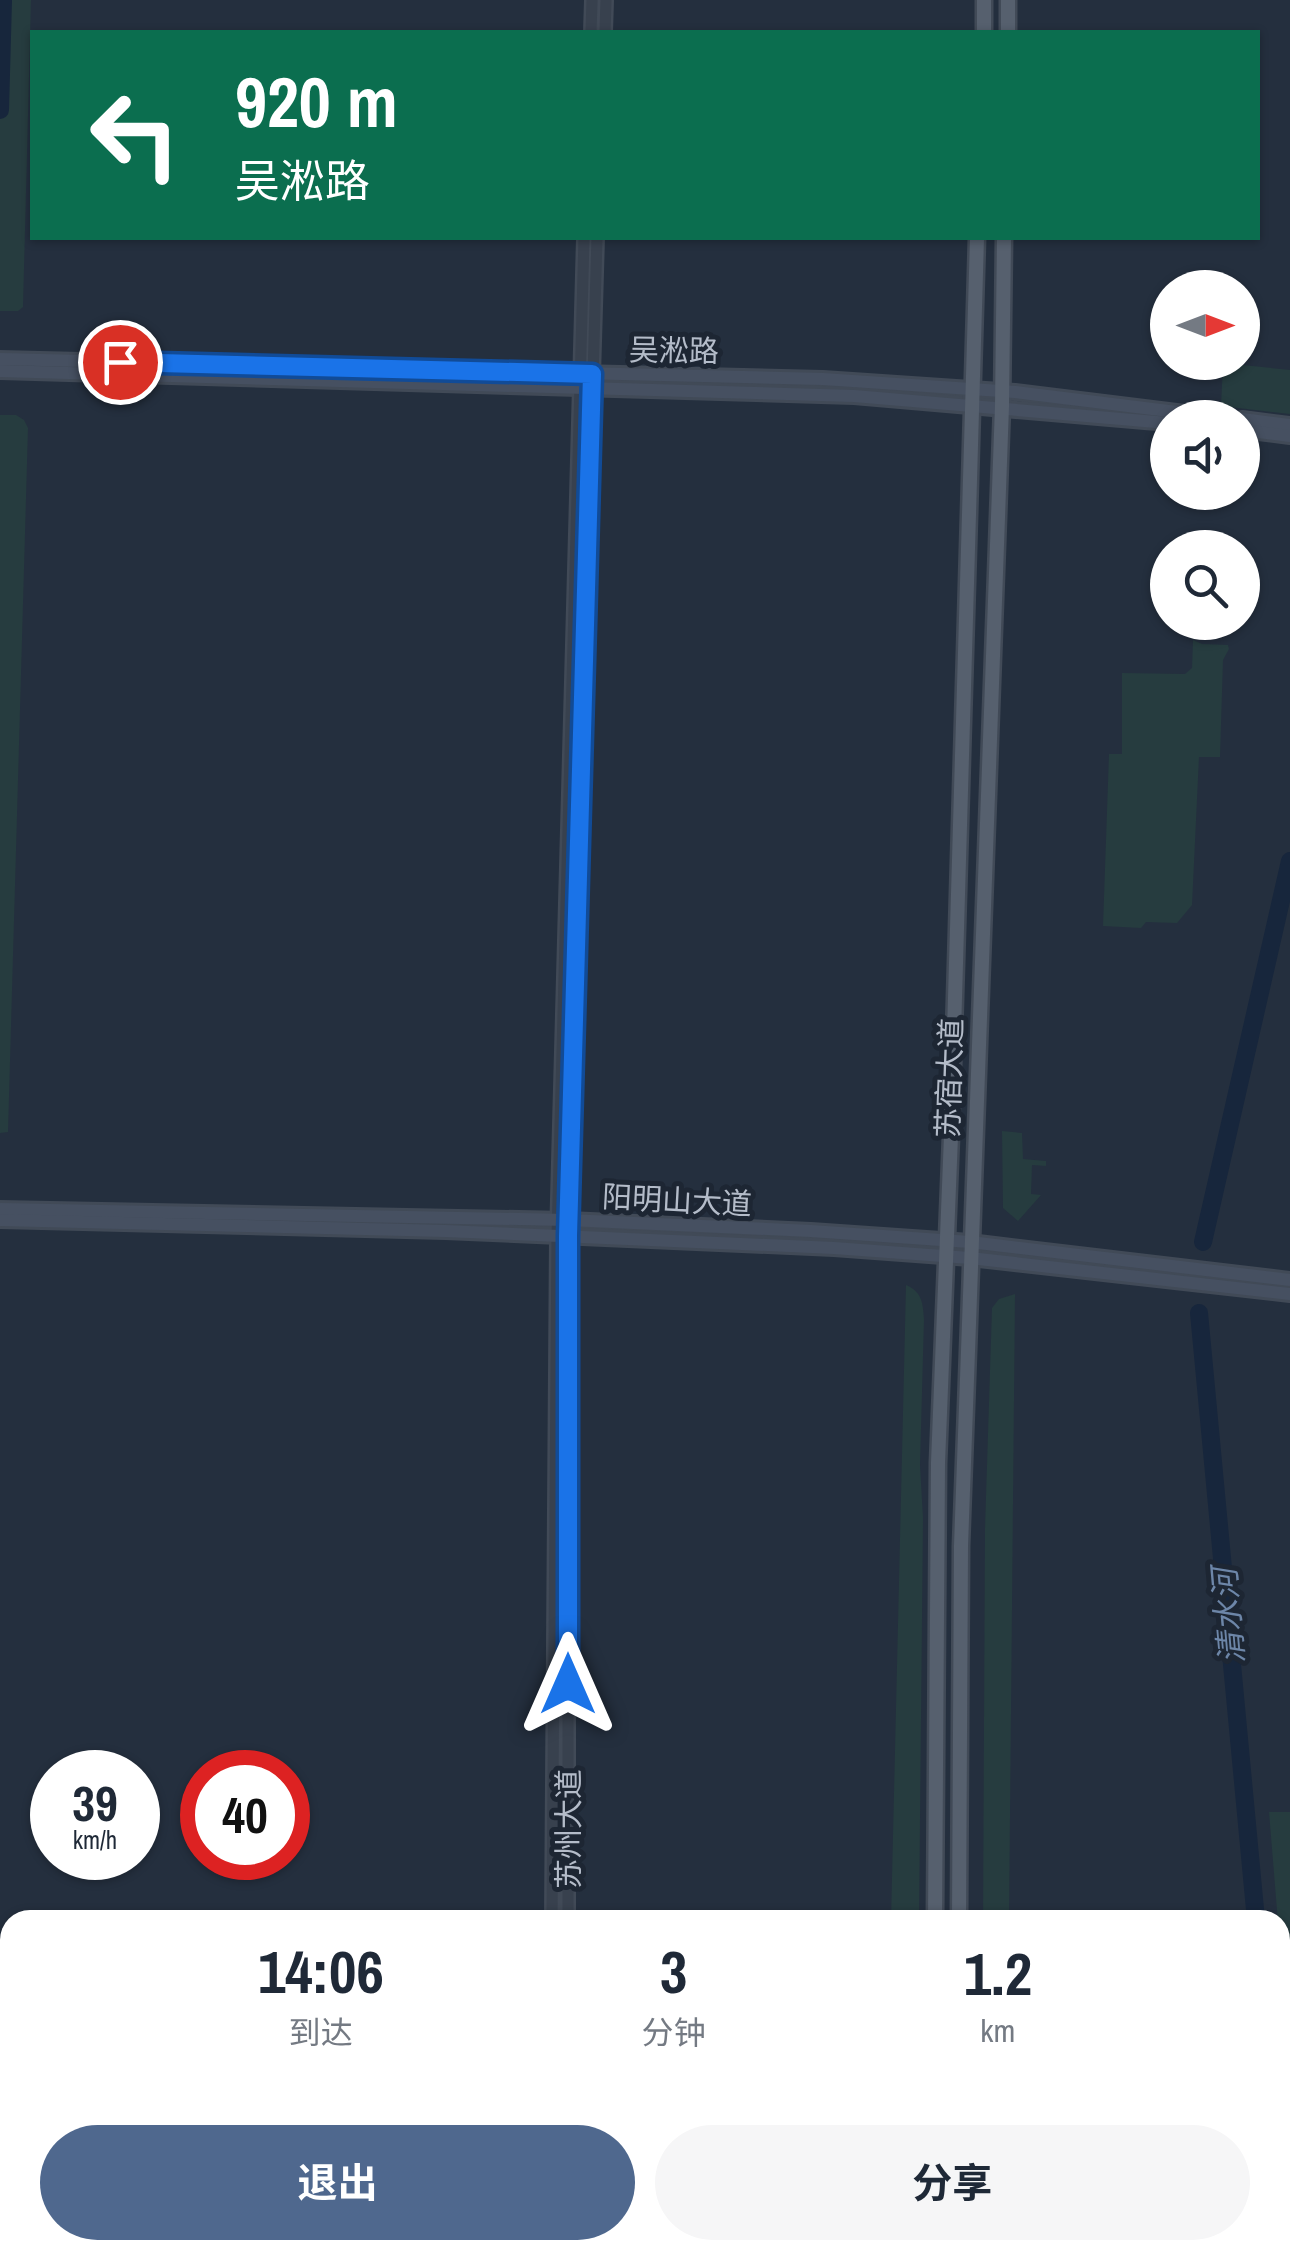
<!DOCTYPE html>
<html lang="zh">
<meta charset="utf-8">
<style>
body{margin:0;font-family:"Archivo Narrow","Noto Sans SC",sans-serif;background:#f6f6f7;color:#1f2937;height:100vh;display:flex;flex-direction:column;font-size:38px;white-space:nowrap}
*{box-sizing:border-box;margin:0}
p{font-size:32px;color:#747a83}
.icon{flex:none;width:55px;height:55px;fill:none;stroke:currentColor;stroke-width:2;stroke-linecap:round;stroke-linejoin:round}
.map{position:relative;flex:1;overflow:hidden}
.details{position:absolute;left:0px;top:1910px;width:1290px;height:350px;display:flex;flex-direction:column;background:#fff;border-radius:30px 30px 0 0;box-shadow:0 2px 8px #0004}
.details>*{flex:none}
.banner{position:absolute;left:30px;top:30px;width:1230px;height:210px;border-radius:0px;box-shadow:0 2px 8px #0004;background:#0b6e4f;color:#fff;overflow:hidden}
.needle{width:65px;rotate:90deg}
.buttons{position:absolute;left:1150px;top:270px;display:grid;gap:20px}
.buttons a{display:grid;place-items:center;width:110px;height:110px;border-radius:50%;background:#fff;box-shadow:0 2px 8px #0004;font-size:50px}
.speed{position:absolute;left:30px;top:1750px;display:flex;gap:20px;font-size:50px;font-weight:700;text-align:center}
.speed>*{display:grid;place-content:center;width:130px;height:130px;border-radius:50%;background:#fff;box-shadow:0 2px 8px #0004;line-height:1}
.speed small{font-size:25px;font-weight:400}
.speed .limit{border:15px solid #d22;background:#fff;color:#111}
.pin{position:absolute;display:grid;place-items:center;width:85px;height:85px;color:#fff;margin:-42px;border:5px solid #fff;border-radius:50%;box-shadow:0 2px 10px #0007}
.me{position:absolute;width:110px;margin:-55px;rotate:0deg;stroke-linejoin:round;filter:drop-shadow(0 0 8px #0008)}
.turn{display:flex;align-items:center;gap:35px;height:210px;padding:0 40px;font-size:45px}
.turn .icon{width:130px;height:130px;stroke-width:2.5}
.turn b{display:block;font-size:70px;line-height:85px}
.eta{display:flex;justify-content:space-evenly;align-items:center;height:170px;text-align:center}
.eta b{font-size:60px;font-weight:700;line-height:70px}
.action{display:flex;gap:20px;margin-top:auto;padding:20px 40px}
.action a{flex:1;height:115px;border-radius:60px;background:#4f688e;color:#fff;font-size:40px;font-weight:700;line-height:115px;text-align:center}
.action a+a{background:#f6f6f7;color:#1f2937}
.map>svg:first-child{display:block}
.green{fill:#263c3f}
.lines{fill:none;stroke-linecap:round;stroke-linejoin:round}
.river{stroke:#17263c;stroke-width:18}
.tertiary-casing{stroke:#414a57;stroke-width:16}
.secondary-casing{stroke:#414a57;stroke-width:18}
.primary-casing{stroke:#414a57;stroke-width:19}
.tertiary{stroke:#38414e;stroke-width:11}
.secondary{stroke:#465061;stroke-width:12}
.primary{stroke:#56606e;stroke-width:14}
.route-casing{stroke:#114b97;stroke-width:25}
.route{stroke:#1a73e8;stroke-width:18}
.labels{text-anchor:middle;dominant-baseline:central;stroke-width:10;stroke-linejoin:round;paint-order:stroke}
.street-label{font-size:30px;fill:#b4bcc9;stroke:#1d2633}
.water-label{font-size:32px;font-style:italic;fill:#6d86a8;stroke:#1d2633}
</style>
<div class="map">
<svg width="1290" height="2260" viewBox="0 0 1290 2260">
<rect width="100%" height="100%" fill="#242f3e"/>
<g class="green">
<polygon points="0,0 31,0 23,307 18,311 0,311"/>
<polygon points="1223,363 1290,370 1290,414 1221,406"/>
<polygon points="0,415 16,415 24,420 28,428 8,1132 0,1133"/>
<polygon points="1193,640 1202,644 1228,645 1229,649 1223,660 1220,757 1199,757 1192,905 1177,923 1146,922 1141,928 1103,926 1109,754 1122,754 1122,673 1185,674 1192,668"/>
<polygon points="1002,1131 1022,1133 1023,1159 1046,1161 1046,1166 1032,1165 1031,1194 1041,1195 1018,1221 1003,1208"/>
<path d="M906,1285C922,1292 923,1303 924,1319L920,1465L923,1518L919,1920H891Z"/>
<polygon points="1015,1294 1009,1920 983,1920 985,1528 992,1308 999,1299"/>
<polygon points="1269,1812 1290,1812 1290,2070"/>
<polygon points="0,2167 10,2168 10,2250 218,2250 218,2260 0,2260"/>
<rect x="238" y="2250" width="222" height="10"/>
</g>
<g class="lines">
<g class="river">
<polyline points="0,110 3,0"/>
<polyline points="1203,1242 1290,861"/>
<polyline points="1199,1313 1256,1920"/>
<polyline points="1280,2168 1284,2209"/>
<polyline points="1286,2227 1289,2260"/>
</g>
<g class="tertiary-casing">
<g id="tertiary">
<polyline points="591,32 592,0"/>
<polyline points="605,32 606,0"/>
<polyline points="552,1920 557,1236 584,238"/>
<polyline points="568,1920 568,1236 597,238"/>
<polyline points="0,2148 10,2148"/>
<polyline points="1280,2220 1290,2221"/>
<polyline points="551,2260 551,2250"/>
<polyline points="568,2260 568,2250"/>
</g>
</g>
<g class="secondary-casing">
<g id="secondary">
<polyline points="0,359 823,379 1015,392 1225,418"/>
<polyline points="0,371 854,396 1168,423"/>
<polyline points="1242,419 1290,425"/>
<polyline points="1242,430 1290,436"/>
<polyline points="0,1209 568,1220 811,1231 970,1242 1290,1280"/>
<polyline points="0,1220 445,1231 834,1248 970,1258 1290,1294"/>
</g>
</g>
<g class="primary-casing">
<g id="primary">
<polyline points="984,32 984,0"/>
<polyline points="1008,32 1008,0"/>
<polyline points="935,1920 938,1463 951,1136 977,238"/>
<polyline points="959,1920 961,1546 1002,406 1004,238"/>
<polyline points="934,2250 934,2260"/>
<polyline points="958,2250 958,2260"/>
</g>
</g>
<use href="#tertiary" class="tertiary"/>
<use href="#secondary" class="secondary"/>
<use href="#primary" class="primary"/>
</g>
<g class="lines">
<g class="route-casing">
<polyline id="route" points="120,362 592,374 568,1236 568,1684"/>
</g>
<use href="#route" class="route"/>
</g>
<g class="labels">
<g class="street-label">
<text transform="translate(674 350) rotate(1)">吴淞路</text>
<text transform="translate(949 1078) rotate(-88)">苏宿大道</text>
<text transform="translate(677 1200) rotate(3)">阳明山大道</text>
<text transform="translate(568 1829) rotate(-90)">苏州大道</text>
</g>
<g class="water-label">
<text transform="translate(1228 1616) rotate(-95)">清水河</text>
</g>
</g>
</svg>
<div class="buttons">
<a><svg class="needle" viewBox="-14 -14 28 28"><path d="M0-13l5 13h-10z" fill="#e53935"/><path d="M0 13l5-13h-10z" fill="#747a83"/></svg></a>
<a><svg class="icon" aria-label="sound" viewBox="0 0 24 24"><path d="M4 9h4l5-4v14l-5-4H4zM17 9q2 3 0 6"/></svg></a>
<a><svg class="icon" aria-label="search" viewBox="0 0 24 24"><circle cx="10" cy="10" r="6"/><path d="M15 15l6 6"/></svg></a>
</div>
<div class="speed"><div>39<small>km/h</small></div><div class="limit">40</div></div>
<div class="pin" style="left:120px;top:362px;background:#d93025"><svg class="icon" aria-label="arrive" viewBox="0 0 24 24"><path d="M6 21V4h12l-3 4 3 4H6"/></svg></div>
<svg class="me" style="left:568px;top:1684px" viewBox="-20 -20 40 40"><path d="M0-17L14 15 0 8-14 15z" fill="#1a73e8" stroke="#fff" stroke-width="4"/></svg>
<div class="banner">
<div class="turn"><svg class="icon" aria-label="left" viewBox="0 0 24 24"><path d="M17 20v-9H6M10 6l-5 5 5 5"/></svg><div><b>920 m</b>吴淞路</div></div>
</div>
<section class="details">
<div class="eta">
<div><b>14:06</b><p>到达</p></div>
<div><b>3</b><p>分钟</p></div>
<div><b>1.2</b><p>km</p></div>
</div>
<div class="action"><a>退出</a><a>分享</a></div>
</section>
</div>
